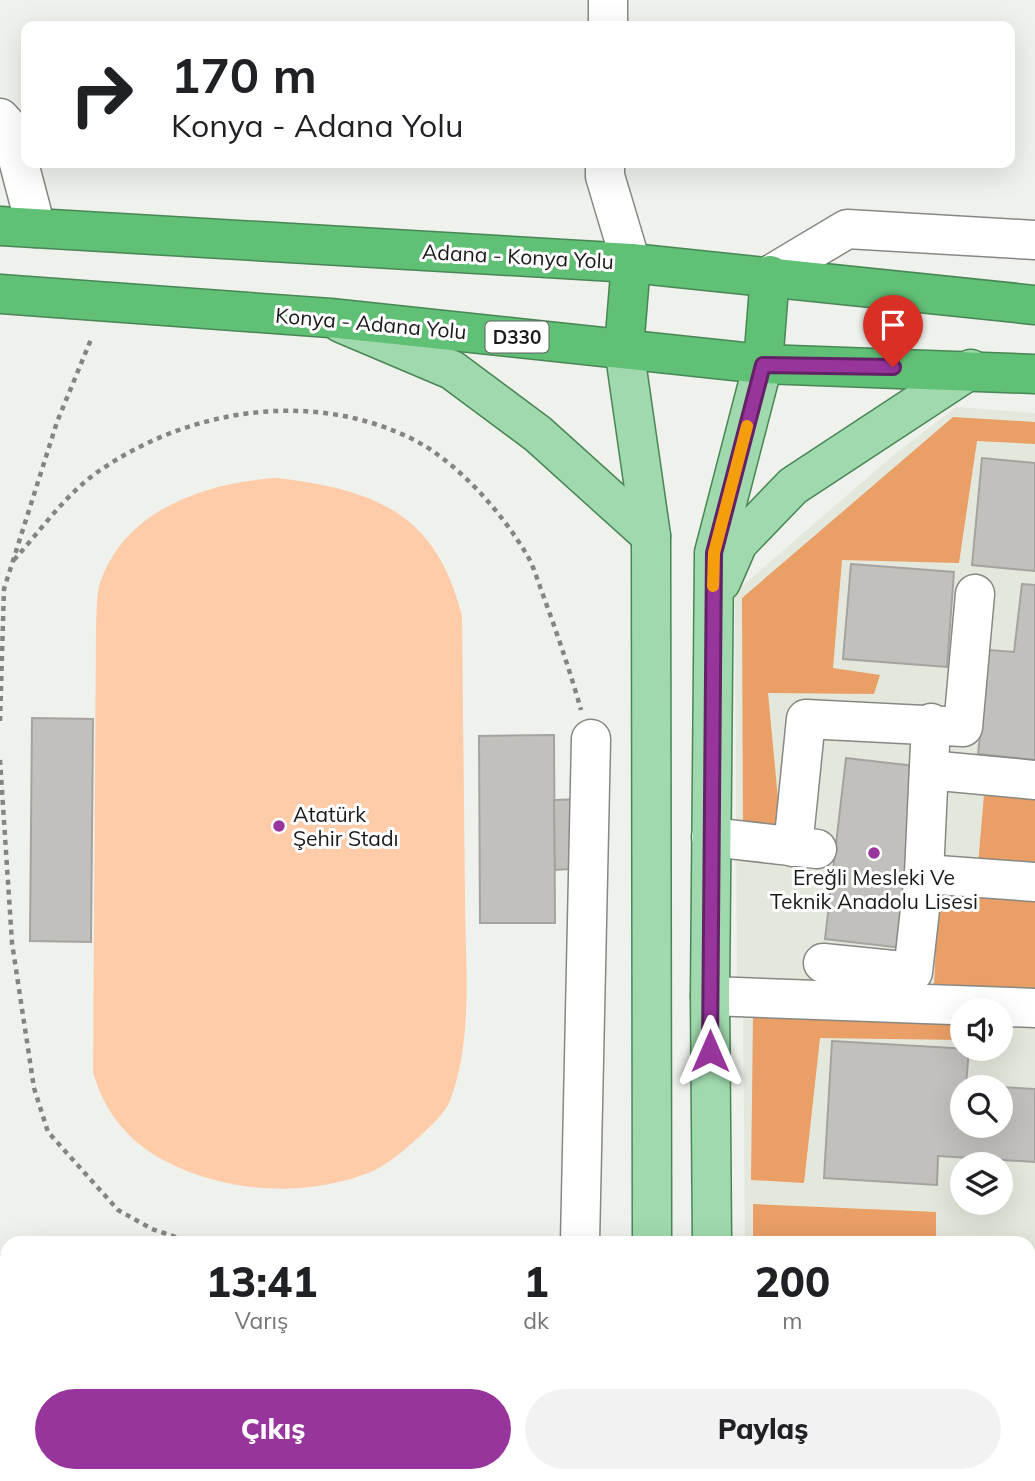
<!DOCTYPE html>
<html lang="tr">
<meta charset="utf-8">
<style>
body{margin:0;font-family:Mulish,sans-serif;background:#f2f2f2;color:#202124;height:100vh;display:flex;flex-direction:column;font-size:26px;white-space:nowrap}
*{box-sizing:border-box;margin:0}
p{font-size:23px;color:#757577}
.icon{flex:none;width:38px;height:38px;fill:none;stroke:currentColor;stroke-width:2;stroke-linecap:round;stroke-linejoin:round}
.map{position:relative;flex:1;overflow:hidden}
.sheet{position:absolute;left:0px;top:1236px;width:1036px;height:247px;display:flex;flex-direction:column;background:#fff;border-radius:21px 21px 0 0;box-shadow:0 7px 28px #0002}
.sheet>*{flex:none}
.top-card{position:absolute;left:21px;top:21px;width:994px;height:147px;border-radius:14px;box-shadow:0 7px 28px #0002;background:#fff;color:#202124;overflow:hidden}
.tools{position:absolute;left:950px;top:998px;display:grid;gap:14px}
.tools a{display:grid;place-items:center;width:63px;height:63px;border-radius:50%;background:#fff;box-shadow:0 7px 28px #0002;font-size:35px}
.pin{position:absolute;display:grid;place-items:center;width:60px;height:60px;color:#fff;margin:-72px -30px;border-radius:50% 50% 50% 0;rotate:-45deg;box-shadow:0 0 7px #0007}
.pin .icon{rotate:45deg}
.me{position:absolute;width:77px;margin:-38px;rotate:0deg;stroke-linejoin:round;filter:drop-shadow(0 0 5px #0008)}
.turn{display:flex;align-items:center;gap:24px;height:147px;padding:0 35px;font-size:32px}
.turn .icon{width:91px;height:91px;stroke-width:2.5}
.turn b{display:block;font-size:49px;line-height:60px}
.eta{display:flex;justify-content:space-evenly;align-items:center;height:119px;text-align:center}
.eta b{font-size:42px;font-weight:800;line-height:49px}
.button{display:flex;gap:14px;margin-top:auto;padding:14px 35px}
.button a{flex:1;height:80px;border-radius:42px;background:#98359c;color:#fff;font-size:28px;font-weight:800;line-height:80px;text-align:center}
.button a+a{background:#f2f2f2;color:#202124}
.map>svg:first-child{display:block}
.built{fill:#e4e7db;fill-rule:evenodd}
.green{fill:#fecca8}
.forest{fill:#e99f65}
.building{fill:#c2c0bc;stroke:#a5a39f;stroke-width:2}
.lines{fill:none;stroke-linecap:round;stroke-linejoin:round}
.minor-casing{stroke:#878884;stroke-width:41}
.major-casing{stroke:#488655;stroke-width:41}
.highway-casing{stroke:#488655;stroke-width:41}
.path{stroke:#848582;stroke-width:4.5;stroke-dasharray:5 5;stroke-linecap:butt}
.minor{stroke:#fff;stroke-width:38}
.major{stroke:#a0d9ad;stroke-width:38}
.highway{stroke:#60c076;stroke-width:38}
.route-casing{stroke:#632265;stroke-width:18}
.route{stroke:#98359c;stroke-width:12}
.slow{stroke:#f59e0b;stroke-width:12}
.poi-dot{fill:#98359c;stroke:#fff;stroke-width:2.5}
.labels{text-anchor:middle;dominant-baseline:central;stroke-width:6;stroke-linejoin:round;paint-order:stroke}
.shield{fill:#fff;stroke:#5f5f5e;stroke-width:2}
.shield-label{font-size:19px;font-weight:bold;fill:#1a1a19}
.street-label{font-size:21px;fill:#1a1a19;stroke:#fff}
.poi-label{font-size:21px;fill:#1a1a19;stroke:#fff;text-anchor:start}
</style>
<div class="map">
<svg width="1035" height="1481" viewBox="0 0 1035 1481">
<rect width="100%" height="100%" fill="#eff1ec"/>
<g class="built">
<polygon points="956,407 1035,413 1035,997 737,989 735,592 896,453"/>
<path d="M743,1009L962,1017V1048H1001V1018L1035,1019V1292L1029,1291V1242H745ZM962,1087H1001V1125H962ZM962,1164H1001V1202H962Z"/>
</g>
<g class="green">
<path d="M277,478C375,490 436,512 462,616C463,709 464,803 465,896C465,963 474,1037 450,1101C445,1113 429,1128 419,1137C404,1150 387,1166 368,1173C324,1190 273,1193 227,1183C163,1168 112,1139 93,1072L96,626C97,613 96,596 100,583C125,509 207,482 277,478Z"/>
<polygon points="1029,1381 1035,1381 1035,1481 901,1481 902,1475 1029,1475"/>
<polygon points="376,1475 583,1475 583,1481 375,1481"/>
<polygon points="740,1475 863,1475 862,1481 740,1481"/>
</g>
<g class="forest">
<polygon points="953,417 1035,422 1035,444 977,441 959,563 842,560 833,668 880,675 874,694 768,693 781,831 743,829 742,598"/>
<polygon points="985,783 1035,787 1035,869 978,865"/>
<polygon points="939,888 1035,893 1035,989 934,984"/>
<polygon points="753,1015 962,1017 962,1040 820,1038 804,1183 751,1180"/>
<polygon points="753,1204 936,1212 936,1242 753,1242"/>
</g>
<g class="building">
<polygon points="982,458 1035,463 1035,571 972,565"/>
<polygon points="851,564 954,572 947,667 843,659"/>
<polygon points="1022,584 1035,585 1035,760 978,754 989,650 1014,652"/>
<polygon points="32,718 93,719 91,942 30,941"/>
<polygon points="554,735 555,923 480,923 479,736"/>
<polygon points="846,758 924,767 903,948 825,939"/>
<polygon points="583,799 585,868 555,870 554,800"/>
<polygon points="832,1041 969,1049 966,1085 994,1087 962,1087 962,1125 1001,1125 1001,1087 1035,1089 1035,1162 938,1156 937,1185 824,1178"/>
<polygon points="0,1366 7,1366 7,1475 58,1475 57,1481 0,1481"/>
<polygon points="1029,1407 1035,1407 1035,1481 996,1481 997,1475 1029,1475"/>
</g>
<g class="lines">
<g class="minor-casing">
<g id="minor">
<polyline points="608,26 608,0"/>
<polyline points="0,118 10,129 36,228"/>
<polyline points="605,163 605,176 631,263"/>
<polyline points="770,275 847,229 1035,240"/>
<polyline points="929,770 1035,780"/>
<polyline points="711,837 817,849"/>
<polyline points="793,847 806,719 963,727 975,594"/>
<polyline points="924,874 1035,882"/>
<polyline points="823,963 913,972 924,874 931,723"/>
<polyline points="710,996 1035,1008"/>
<polyline points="580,1242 591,739"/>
<polyline points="0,1275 7,1275"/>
<polyline points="1029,1332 1035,1333"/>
<polyline points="598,1481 598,1475"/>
<polyline points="882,1481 883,1475"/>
</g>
</g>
<g class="major-casing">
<g id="major">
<polyline points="341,323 452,370 538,434 651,536"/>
<polyline points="624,348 651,536 652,1242"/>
<polyline points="721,582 738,543 793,486 971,369"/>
<polyline points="712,1242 710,996 714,553 763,364"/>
<polyline points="648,1481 648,1475"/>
<polyline points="709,1481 709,1475"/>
</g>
</g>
<g class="highway-casing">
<g id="highway">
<polyline points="0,226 631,263 1035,305"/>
<polyline points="0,294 330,318 763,364 1035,374"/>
<polyline points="624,348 631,263"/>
<polyline points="763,364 770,275"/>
</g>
</g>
<g class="path">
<path d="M14,560C41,530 68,491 102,469C193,407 318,389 418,442C461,466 502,513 527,555C534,567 538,582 543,595C557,633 570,671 581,710"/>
<polyline points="0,721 4,589 57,422 92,337"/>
<polyline points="0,760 12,943 34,1088 48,1132 118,1210 152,1229 190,1242 205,1242"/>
<polyline points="0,1358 7,1359"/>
<polyline points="63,1481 63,1475"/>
<polyline points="365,1481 365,1475"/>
<polyline points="835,1481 835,1475"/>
</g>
<use href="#minor" class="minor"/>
<use href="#major" class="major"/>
<use href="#highway" class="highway"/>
</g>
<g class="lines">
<g class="route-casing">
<polyline id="route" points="710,1051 714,553 763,365 893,367"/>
</g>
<use href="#route" class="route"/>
<polyline class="slow" points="713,586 714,553 747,426"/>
</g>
<g class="poi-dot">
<circle cx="279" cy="826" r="7"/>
<circle cx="874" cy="853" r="7"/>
</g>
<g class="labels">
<rect class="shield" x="485.5" y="321.5" width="63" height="31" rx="5"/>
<g class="shield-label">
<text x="517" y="337">D330</text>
</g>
<g class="street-label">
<text transform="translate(518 256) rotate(3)">Adana - Konya Yolu</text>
<text transform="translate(371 323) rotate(5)">Konya - Adana Yolu</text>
</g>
<g class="poi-label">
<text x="293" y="814">Atatürk<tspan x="293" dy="24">Şehir Stadı</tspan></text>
<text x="874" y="877" text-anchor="middle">Ereğli Mesleki Ve<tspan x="874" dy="24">Teknik Anadolu Lisesi</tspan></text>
</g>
</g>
</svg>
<div class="tools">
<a><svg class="icon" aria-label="sound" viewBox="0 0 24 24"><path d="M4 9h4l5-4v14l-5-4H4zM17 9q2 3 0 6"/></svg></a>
<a><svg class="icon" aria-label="search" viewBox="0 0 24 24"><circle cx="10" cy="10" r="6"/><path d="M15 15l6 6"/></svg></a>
<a><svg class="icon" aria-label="layers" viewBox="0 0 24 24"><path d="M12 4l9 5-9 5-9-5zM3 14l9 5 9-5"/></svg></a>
</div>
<div class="pin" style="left:893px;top:367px;background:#d93025"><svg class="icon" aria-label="arrive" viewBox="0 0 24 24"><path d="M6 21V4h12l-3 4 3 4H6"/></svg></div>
<svg class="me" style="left:710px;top:1051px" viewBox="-20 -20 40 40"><path d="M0-17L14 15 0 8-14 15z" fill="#98359c" stroke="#fff" stroke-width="4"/></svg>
<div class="top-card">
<div class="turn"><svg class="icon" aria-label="right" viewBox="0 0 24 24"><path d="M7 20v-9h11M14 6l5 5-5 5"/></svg><div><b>170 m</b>Konya - Adana Yolu</div></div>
</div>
<section class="sheet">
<div class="eta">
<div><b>13:41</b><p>Varış</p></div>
<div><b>1</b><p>dk</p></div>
<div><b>200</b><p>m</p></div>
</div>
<div class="button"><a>Çıkış</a><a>Paylaş</a></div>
</section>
</div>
